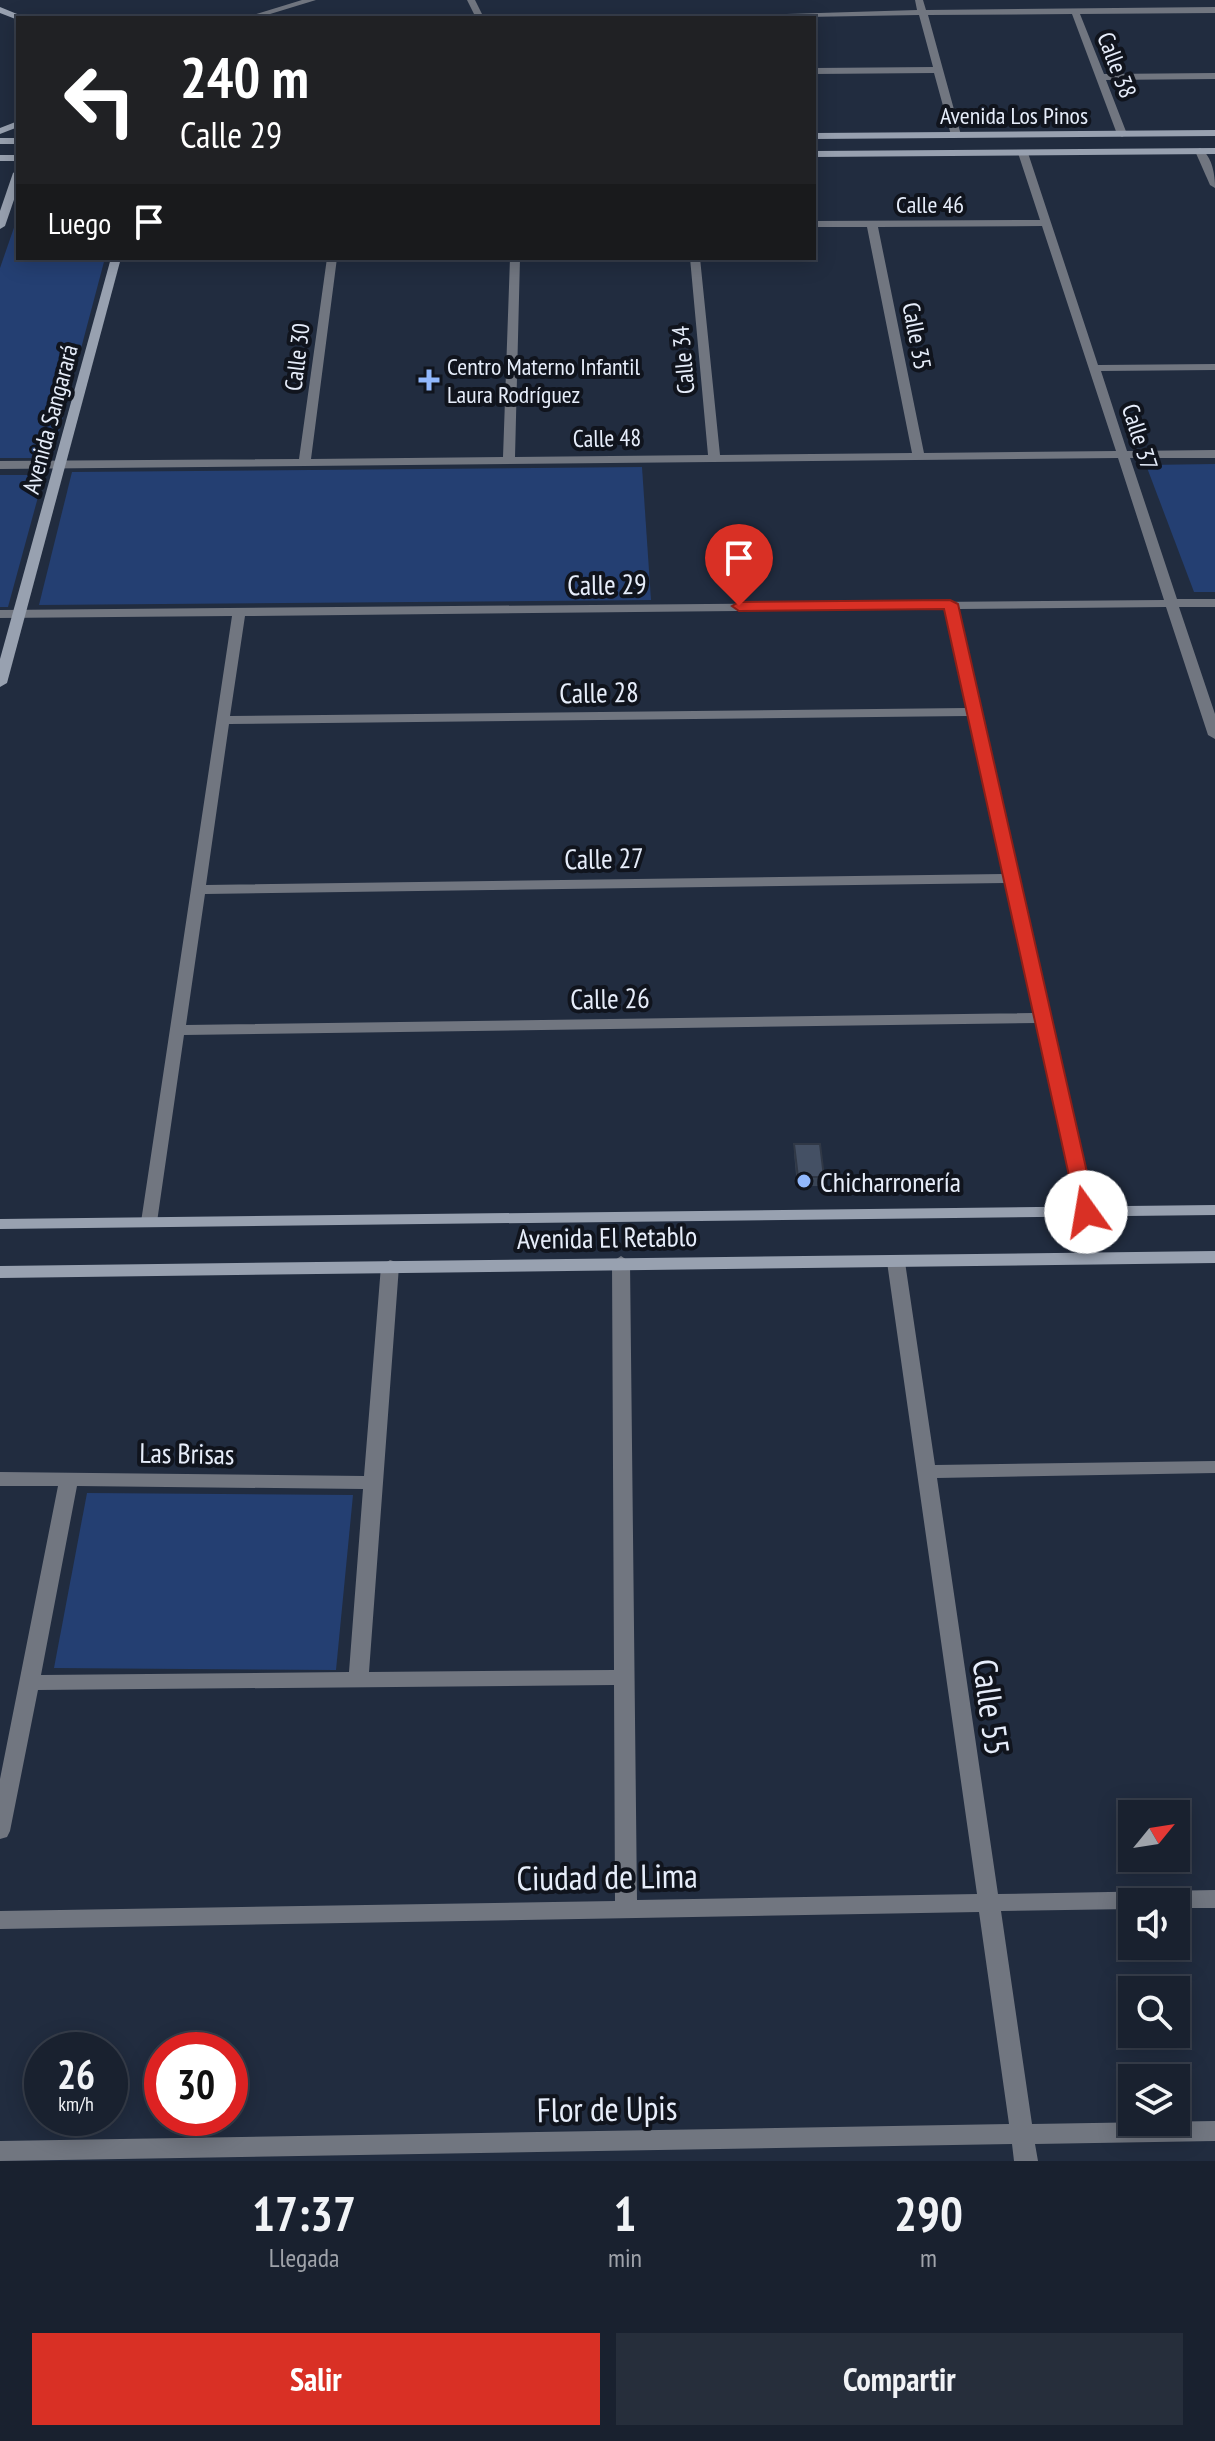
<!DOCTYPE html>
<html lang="es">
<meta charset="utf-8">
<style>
body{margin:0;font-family:"PT Sans Narrow",sans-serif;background:#262e3b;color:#f1f3f6;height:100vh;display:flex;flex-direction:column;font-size:30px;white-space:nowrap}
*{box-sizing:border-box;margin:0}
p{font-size:26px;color:#9fa3aa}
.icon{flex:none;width:44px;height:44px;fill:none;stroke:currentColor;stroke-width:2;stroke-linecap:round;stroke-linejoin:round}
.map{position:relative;height:2161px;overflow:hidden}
.sheet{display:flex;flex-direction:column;background:#19212f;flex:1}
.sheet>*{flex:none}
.banner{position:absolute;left:16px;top:16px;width:800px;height:244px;border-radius:0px;box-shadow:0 4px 20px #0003,0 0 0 2px #373e4b;background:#202124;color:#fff;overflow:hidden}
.needle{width:52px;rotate:60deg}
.controls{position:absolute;left:1118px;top:1800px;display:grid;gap:16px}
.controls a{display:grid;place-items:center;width:72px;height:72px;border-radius:0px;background:#19212f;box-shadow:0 4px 20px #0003,0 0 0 2px #373e4b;font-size:40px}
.speed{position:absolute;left:24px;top:2032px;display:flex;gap:16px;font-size:40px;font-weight:700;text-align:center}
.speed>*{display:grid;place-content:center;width:104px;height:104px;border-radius:50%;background:#19212f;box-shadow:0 4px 20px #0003,0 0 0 2px #373e4b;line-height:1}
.speed small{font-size:20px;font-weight:400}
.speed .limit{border:12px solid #d22;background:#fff;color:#111}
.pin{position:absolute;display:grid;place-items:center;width:68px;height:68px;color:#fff;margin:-82px -34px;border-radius:50% 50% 50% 0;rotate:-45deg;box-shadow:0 0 8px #0007}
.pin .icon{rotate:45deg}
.me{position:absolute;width:88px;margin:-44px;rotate:347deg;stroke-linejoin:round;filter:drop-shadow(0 0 6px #0008)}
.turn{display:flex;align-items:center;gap:28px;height:168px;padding:0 32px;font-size:36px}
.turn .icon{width:104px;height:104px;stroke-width:2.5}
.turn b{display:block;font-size:56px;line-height:68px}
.then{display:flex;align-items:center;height:76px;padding:0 32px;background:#0003;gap:16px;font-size:30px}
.eta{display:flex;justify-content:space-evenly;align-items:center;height:136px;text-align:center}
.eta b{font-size:48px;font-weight:700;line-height:56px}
.primary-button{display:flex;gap:16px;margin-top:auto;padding:16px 32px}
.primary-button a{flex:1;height:92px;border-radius:0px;background:#d93025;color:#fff;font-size:32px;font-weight:700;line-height:92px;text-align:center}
.primary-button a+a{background:#262e3b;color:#f1f3f6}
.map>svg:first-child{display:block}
.green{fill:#243f72}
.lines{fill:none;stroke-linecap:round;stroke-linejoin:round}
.street{fill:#717680;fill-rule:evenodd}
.secondary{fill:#98a1b0;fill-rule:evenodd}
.wall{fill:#3a4556}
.building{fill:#445064;stroke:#303846;stroke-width:2}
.route{fill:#d93025;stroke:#8d1f18;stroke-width:2}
.poi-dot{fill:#91b8fd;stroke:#10141d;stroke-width:3}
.labels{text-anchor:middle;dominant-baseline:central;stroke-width:8;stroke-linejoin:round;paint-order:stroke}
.far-street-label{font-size:24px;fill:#e6edfa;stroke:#10141d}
.far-poi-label{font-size:24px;fill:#e6edfa;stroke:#10141d;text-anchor:start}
.street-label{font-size:28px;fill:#e6edfa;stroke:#10141d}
.poi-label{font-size:28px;fill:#e6edfa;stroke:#10141d;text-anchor:start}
.near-street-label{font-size:34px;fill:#e6edfa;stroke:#10141d}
</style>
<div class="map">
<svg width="1215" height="2161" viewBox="0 0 1215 2161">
<rect width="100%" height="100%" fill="#212c3f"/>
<g class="green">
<polygon points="18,216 18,258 105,258 52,458 0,458 0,268"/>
<polygon points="1215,464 1215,592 1194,592 1146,465"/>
<polygon points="642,467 651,600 39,605 72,472"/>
<polygon points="0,475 44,475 8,607 0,607"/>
<polygon points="87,1493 353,1495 336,1670 54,1668"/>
</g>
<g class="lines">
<g class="street">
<polygon points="302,0 316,0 257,18 243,18"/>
<polygon points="467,0 475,0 484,18 476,18"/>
<polygon points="915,0 923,0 926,10 1215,7 1215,13 1080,14 1104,74 1215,73 1215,79 1106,80 1127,134 1122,137 1117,134 1072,14 928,15 961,135 956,138 951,135 934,73 814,74 814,68 933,67 919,15 746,18 750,15 917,10"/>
<path d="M1200,148C1212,156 1215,174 1215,188L1210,185L1195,151Z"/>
<path d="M1023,150L1028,153L1098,365L1215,364V370L1101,371L1127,451L1215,450V458H1130L1177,599H1215V607H1179L1215,714V739L1208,735L1166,607L958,609L1094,1212L1092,1216L1086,1217L1078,1212L1036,1023L184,1035L157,1222L149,1227L143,1226L141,1222L232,616L0,618V610L1164,600L1118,458L0,469V461L299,459L327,258H337L311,459L503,457L510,258H520L515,457L708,455L690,258H700L720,455L912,453L867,227H814V221L1040,220L1018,153ZM1042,226L1116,451L924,453L878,227ZM945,609L967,708L230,716L245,616ZM968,716L1003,874L206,885L229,724ZM1005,883L1034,1013L186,1025L205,894Z"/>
<path d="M621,1256L630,1262L637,1900L977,1894L887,1262L890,1258L896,1256L905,1262L935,1465L1215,1461V1473L937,1478L998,1894L1215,1890V1908H1176V1902H1132V1909L1001,1911L1032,2124L1215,2121V2141L1035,2144L1038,2161H1014L1012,2144L0,2161V2141L1009,2124L979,1912L0,1929V1911L615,1901L614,1685L38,1690L10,1831L7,1837L0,1839V1779L58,1486H0V1472L364,1476L381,1266L390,1260L396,1262L399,1266L369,1672L614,1670L612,1262ZM77,1486L363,1489L349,1672L41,1675Z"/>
</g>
<g class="secondary">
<polygon points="0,7 22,16 23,18 18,18 18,20 0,13"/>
<polygon points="18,121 18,127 0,134 0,128"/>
<polygon points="1215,130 1215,136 814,139 814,133"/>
<rect x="0" y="138" width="18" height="6"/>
<polygon points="1215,148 1215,154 814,157 814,151"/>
<rect x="0" y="155" width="18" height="6"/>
<polygon points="18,170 18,188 5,226 0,229 0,211 13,173"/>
<polygon points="111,258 121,258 7,683 0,687 0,659"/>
<polygon points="1215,1205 1215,1215 0,1229 0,1219"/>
<polygon points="1215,1251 1215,1263 0,1278 0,1266"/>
</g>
</g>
<polygon class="wall" points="794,1144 824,1177 823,1186 797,1186 794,1153"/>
<polygon class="building" points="794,1144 820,1144 824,1177 798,1177"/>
<polygon class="route" points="950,600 958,604 1096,1212 1086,1218 1077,1212 944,609 739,611 732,606 739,602"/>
<g class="poi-dot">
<path d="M425 368h8v8h8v8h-8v8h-8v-8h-8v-8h8z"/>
<circle cx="804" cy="1181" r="8"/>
</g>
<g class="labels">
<g class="far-street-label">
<text transform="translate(1117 65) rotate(69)">Calle 38</text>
<text x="1014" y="115">Avenida Los Pinos</text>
<text x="930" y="204">Calle 46</text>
<text transform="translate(917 336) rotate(79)">Calle 35</text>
<text transform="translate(297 357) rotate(-83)">Calle 30</text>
<text transform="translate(683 360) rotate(-95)">Calle 34</text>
<text transform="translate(50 419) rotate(-75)">Avenida Sangarará</text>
<text transform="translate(1140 437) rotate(72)">Calle 37</text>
<text transform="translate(607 438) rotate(-1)">Calle 48</text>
</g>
<g class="far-poi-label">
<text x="447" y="366">Centro Materno Infantil<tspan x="447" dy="28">Laura Rodríguez</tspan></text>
</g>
<g class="street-label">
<text transform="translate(607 584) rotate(-1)">Calle 29</text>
<text transform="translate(599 692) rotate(-1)">Calle 28</text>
<text transform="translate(604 858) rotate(-1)">Calle 27</text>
<text transform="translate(610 998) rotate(-1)">Calle 26</text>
<text transform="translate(607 1237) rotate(-1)">Avenida El Retablo</text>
<text transform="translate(187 1453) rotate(1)">Las Brisas</text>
</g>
<g class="poi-label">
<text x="820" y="1181">Chicharronería</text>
</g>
<g class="near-street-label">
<text transform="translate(992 1707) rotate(82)">Calle 55</text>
<text transform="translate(607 1876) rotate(-1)">Ciudad de Lima</text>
<text transform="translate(607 2108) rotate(-1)">Flor de Upis</text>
</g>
</g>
</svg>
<div class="controls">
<a><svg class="needle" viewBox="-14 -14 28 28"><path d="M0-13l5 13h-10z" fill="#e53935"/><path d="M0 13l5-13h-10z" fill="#9fa3aa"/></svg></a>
<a><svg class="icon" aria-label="sound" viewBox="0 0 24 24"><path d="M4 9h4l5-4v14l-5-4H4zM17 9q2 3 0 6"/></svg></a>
<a><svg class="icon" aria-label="search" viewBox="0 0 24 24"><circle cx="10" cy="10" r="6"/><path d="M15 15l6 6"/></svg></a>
<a><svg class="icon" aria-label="layers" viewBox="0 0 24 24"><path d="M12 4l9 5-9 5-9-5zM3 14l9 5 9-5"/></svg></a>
</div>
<div class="speed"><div>26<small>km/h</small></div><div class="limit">30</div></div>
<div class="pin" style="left:739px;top:606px;background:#d93025"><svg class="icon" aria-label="arrive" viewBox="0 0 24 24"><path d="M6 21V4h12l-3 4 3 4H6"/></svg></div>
<svg class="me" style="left:1086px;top:1212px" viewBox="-20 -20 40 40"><circle r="19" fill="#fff"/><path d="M0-13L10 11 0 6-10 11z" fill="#d93025"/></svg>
<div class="banner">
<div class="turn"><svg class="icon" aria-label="left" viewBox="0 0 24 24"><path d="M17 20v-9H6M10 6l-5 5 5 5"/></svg><div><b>240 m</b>Calle 29</div></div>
<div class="then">Luego<svg class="icon" aria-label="arrive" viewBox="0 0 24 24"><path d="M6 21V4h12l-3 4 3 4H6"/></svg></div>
</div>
</div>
<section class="sheet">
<div class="eta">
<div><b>17:37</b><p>Llegada</p></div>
<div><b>1</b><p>min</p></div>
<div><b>290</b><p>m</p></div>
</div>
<div class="primary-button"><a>Salir</a><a>Compartir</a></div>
</section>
